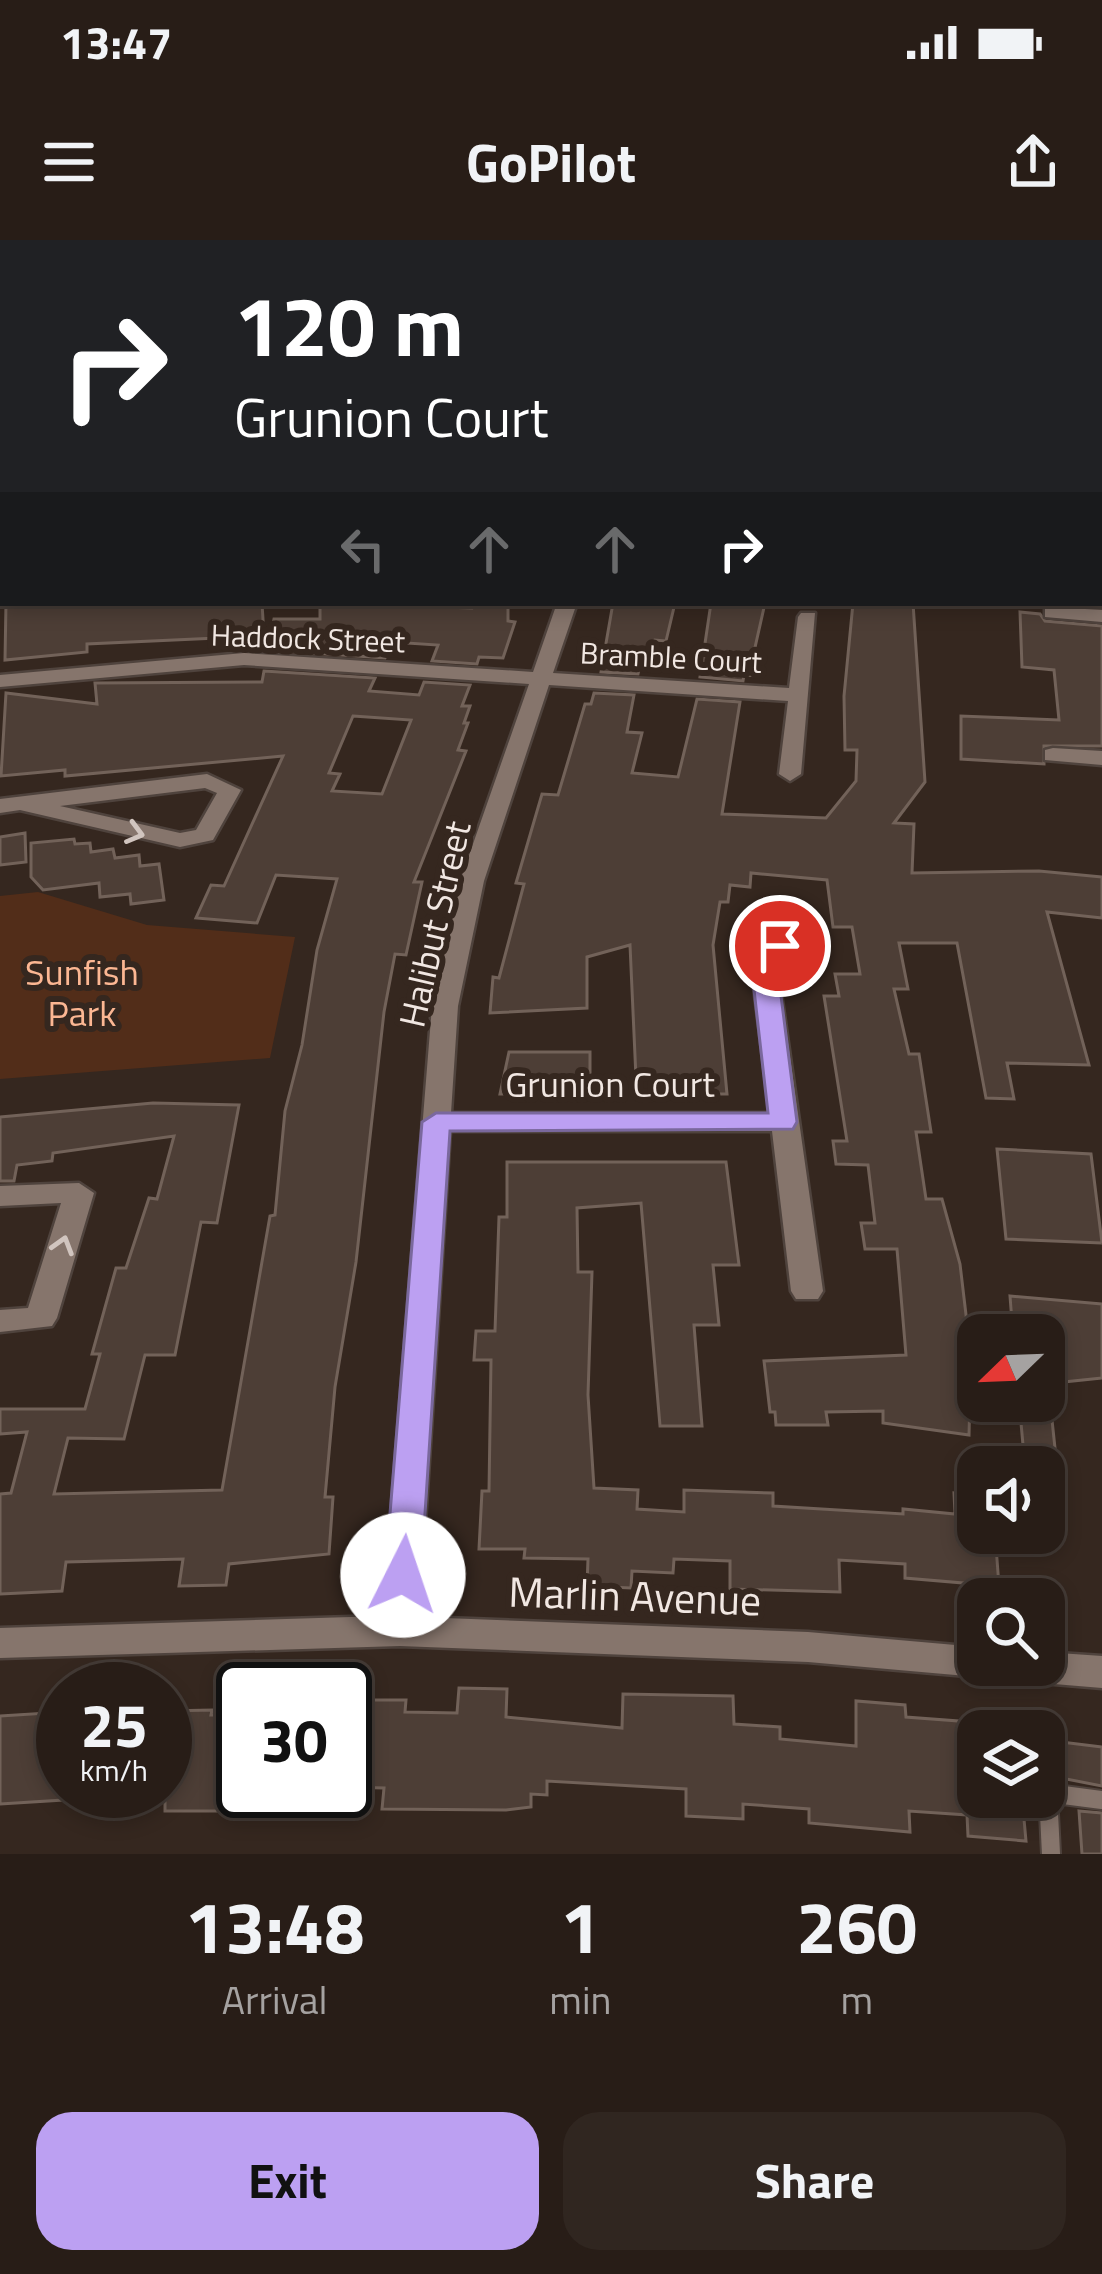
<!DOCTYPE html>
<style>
body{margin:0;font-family:"Titillium Web",sans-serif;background:#302620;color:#f1f3f6;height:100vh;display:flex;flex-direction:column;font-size:45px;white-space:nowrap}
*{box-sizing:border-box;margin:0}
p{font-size:39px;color:#a5a2a1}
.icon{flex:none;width:66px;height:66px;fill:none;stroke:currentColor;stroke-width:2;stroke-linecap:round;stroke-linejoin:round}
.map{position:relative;height:1614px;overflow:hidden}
.drawer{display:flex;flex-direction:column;background:#281d17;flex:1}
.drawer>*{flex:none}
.guide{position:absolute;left:0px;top:0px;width:1104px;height:366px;box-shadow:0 6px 18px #0003,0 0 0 3px #443b36;background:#202124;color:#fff;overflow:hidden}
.needle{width:78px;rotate:247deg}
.fabs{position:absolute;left:957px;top:1074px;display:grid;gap:24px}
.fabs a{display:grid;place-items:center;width:108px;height:108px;border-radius:24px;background:#281d17;box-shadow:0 6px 18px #0003,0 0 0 3px #443b36;font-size:60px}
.speed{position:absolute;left:36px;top:1422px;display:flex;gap:24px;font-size:60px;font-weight:700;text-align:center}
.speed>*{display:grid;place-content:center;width:156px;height:156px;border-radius:50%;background:#281d17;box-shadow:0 6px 18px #0003,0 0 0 3px #443b36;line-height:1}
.speed small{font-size:30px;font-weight:400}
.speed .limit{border:6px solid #111;border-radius:18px;background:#fff;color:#111}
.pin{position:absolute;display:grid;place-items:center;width:102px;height:102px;color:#fff;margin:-51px;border:6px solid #fff;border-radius:50%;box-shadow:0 3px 12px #0007}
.me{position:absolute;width:132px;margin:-66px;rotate:4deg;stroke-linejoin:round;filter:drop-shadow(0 0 9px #0008)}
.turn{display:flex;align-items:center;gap:42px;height:252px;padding:0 36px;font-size:54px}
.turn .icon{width:156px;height:156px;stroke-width:2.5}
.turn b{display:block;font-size:84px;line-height:102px}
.lanes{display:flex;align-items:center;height:114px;padding:0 36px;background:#0003;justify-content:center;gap:60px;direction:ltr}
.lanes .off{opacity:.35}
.eta{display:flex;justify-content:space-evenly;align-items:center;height:204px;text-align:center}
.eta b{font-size:72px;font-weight:700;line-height:84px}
.button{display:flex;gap:24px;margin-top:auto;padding:24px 36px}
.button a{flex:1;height:138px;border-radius:36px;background:#bca0f2;color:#111;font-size:48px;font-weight:700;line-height:138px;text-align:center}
.button a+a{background:#302620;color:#f1f3f6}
.status{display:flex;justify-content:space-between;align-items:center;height:84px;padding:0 60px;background:#281d17;direction:ltr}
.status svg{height:33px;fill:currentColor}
header{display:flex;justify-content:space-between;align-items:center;height:156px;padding:0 36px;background:#281d17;font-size:54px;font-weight:700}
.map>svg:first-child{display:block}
.green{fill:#522d19}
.water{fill:#300e00}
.building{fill:#4d3e36;stroke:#726259;stroke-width:3;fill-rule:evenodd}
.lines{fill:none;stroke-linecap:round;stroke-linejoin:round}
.service-casing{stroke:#4f433d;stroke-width:22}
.minor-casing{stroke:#4f433d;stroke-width:5}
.secondary-casing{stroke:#4f433d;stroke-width:5}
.service{stroke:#86756c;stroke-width:18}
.minor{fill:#86756c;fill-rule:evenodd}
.secondary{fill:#86756c;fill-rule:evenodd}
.oneway{stroke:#d1c5bf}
.route{fill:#bca0f2;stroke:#7a689d;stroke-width:3}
.labels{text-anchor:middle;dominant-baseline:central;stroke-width:12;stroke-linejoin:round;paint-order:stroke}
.far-street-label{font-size:30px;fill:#f1e7e2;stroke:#35271f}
.street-label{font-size:36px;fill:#f1e7e2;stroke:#35271f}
.park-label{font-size:36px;fill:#fcb793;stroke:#35271f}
.near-street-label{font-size:42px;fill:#f1e7e2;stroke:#35271f}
</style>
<div class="status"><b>13:47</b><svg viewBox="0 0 49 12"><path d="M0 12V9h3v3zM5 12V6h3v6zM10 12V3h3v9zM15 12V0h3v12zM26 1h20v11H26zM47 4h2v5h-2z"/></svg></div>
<header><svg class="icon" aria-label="menu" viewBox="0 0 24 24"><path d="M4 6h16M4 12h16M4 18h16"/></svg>GoPilot<svg class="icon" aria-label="share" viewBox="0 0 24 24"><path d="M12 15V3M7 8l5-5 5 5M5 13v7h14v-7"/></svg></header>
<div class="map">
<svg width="1102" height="1614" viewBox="0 0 1102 1614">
<rect width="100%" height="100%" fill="#35271f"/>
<polygon class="green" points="38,652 147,685 295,697 270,818 0,839 0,656"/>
<polygon class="water" points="0,0 1102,0 1102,53 1101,3 3,3 0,15"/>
<g class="building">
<polygon points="6,363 262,363 264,396 87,404 87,412 5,420"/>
<polygon points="320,363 472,368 474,363 508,363 508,381 515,382 503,418 479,417 477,424 432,421 438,405 392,402 385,418 268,410 274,379 320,379"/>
<polygon points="613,363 675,363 666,401 655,400 648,429 639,429 638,434 601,432"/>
<polygon points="711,363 765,363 754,412 760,412 757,436 744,435 743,441 700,437"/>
<polygon points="853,363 913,363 925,542 894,583 914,584 912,633 1039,631 1102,637 1102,678 1047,672 1089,825 1007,823 1014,859 986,858 957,703 899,703 908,749 894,749 909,814 919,814 931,892 916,892 926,959 942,959 960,1024 971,1117 969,1195 883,1183 883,1171 826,1172 828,1185 776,1185 775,1172 770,1172 764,1121 906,1115 897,1009 865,1009 861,983 875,983 868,925 836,924 833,901 847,901 824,756 839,756 835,734 860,734 852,687 833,687 827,640 751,633 750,647 730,645 728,662 720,662 713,705 727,854 651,854 650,838 636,838 630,705 587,717 587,768 490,773 493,737 499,738 524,644 516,643 542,554 558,555 585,464 591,464 594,453 634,455 627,492 642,493 632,533 678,537 697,459 740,462 722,574 826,578 856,541 857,510 845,510 844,456"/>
<polygon points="1020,372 1040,374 1045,381 1102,386 1102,506 1044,506 1044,524 961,519 961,476 1059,480 1054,430 1022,427"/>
<path d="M264,431L375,438L369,451L419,455L424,442L470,445L462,466H470L464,483H468L458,510L466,511L414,642H422L406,715L395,714L384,772L356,1022L335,1147L325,1257H333L329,1314L229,1324L226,1345L179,1346L183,1319L66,1322L62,1351L0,1354V1254L11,1253L27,1192L0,1194V1169H85L100,1114H92L116,1028H126L149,958L157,959L174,896L53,913L52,921L17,925L14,941H0V877L153,863L239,865L217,983L201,982L175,1115H145L124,1199L68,1198L54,1254L222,1250L270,976L275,975L285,871L302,805L317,710L337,639L276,635L257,683L196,678L211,645L224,646L283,516L65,536V530L1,536L6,453L97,464L95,443L262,442ZM353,476L411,480L382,554L332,551L340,534L329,533Z"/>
<polygon points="25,593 26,622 0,625 0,597"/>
<polygon points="74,599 75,604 90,603 91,612 113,609 115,618 139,615 140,626 159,624 164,660 131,664 130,654 100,657 99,643 43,650 31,637 31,603"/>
<polygon points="509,812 590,812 590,836 577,836 577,854 500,854"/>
<polygon points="997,909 1091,914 1102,1003 1006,999"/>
<polygon points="507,922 726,922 739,1025 713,1025 719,1085 694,1085 702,1186 660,1186 641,963 577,968 578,1032 592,1032 588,1155 594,1248 638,1250 637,1269 684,1272 684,1250 773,1253 773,1266 903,1274 903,1269 955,1274 954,1253 978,1255 978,1293 995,1293 999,1346 905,1338 905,1324 839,1320 840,1352 730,1349 730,1321 674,1319 673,1333 632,1331 631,1348 587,1346 588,1319 524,1318 525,1309 479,1309 482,1251 489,1251 491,1120 474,1120 476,1091 495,1091 499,977 507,977"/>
<polygon points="1010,1056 1102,1064 1102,1138 1044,1144 1044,1095 1013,1095"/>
<polygon points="1019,1161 1050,1161 1057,1227 1025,1227"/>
<polygon points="459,1448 507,1449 506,1477 622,1488 623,1454 733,1456 734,1484 780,1487 780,1499 856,1506 856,1461 905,1465 906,1477 958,1481 959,1493 978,1494 978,1557 1022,1557 1026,1601 968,1596 967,1575 909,1571 910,1592 809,1583 809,1569 743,1564 743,1579 686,1576 686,1549 547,1541 547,1555 531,1554 531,1567 506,1570 382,1569 384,1548 345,1547 353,1460 406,1460 405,1472 457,1473"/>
<polygon points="212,1470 211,1475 243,1475 243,1571 165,1571 165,1471"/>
<polygon points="63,1472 63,1560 0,1564 0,1476"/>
<polygon points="1053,1501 1102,1507 1102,1546 1056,1537"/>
<polygon points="1079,1571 1102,1573 1102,1614 1082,1614"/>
</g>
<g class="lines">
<g class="service-casing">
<polyline id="service" points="1051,1614 1048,1553 1102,1560"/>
</g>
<g class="minor-casing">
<g id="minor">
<polygon points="3,329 3,341 0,342 0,330"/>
<polygon points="557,363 577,363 553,433 789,448 798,377 801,373 815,373 801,534 790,541 779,534 788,461 549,445 484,641 458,766 451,873 770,873 752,732 771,701 789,701 793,706 778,732 823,1051 818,1059 796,1059 791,1051 772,891 450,891 419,1377 808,1392 978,1407 978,1425 995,1425 991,1433 978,1437 808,1422 400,1406 0,1418 0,1388 383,1376 432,766 460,641 529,444 244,425 0,447 0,435 244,413 533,432"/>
<polygon points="1052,367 1102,370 1102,382 1045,377 1045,369"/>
<polygon points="1053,508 1102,511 1102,525 1045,520 1045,510"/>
<path d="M207,534L241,550L213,600L180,607L20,570L0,573V559ZM205,548L217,553L196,590L180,593L60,566Z"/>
<polygon points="79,943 94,953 57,1078 52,1086 0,1092 0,1070 28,1068 61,963 0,966 0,946"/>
<polygon points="1044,1412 1102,1416 1102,1448 1018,1441 1005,1436 999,1425 1044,1425"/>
</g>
</g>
<g class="secondary-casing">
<g id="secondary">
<rect x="0" y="235" width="3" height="12"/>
<rect x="1101" y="295" width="1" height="14"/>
</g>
</g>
<use href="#service" class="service"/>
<use href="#minor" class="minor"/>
<use href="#secondary" class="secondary"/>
</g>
<defs><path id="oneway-chevron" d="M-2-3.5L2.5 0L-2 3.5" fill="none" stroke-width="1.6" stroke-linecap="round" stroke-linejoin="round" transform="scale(3)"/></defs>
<g class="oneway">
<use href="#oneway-chevron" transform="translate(135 593) rotate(15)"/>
<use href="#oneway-chevron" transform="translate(63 1005) rotate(-73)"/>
</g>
<polygon class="route" points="780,698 793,706 778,732 797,882 793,889 450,891 421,1335 416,1346 403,1350 390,1346 385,1335 422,882 436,873 768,873 752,732 771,700"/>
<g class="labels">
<g class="far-street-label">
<text transform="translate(308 398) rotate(2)">Haddock Street</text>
<text transform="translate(671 417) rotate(3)">Bramble Court</text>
</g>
<g class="street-label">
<text transform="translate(434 684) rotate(-77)">Halibut Street</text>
<text x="610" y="843">Grunion Court</text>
</g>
<g class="park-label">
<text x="82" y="731">Sunfish<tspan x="82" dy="41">Park</tspan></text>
</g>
<g class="near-street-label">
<text transform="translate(635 1355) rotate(2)">Marlin Avenue</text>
</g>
</g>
</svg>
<div class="fabs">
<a><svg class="needle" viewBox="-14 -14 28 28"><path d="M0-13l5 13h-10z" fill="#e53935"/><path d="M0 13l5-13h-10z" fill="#a5a2a1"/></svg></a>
<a><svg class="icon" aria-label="sound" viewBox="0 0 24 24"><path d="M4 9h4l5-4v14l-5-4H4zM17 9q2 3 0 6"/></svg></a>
<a><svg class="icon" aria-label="search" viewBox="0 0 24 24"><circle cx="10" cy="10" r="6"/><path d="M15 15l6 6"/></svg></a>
<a><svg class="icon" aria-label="layers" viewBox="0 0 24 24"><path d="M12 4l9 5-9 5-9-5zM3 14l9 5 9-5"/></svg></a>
</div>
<div class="speed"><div>25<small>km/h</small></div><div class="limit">30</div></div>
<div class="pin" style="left:780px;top:706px;background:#d93025"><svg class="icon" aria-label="arrive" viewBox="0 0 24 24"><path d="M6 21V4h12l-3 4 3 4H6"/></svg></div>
<svg class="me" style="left:403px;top:1335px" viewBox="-20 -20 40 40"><circle r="19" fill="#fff"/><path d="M0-13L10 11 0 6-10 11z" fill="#bca0f2"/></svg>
<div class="guide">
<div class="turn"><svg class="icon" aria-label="right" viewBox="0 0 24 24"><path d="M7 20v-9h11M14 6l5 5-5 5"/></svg><div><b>120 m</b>Grunion Court</div></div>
<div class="lanes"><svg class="icon off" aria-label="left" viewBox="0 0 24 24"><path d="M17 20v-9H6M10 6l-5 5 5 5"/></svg><svg class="icon off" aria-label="ahead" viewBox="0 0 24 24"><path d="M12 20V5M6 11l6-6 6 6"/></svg><svg class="icon off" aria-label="ahead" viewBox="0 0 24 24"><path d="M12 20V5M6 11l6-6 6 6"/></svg><svg class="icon" aria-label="right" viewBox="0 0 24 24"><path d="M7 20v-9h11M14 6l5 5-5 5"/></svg></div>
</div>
</div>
<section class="drawer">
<div class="eta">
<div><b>13:48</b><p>Arrival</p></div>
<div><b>1</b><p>min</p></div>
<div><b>260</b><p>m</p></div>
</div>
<div class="button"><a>Exit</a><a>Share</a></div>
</section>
